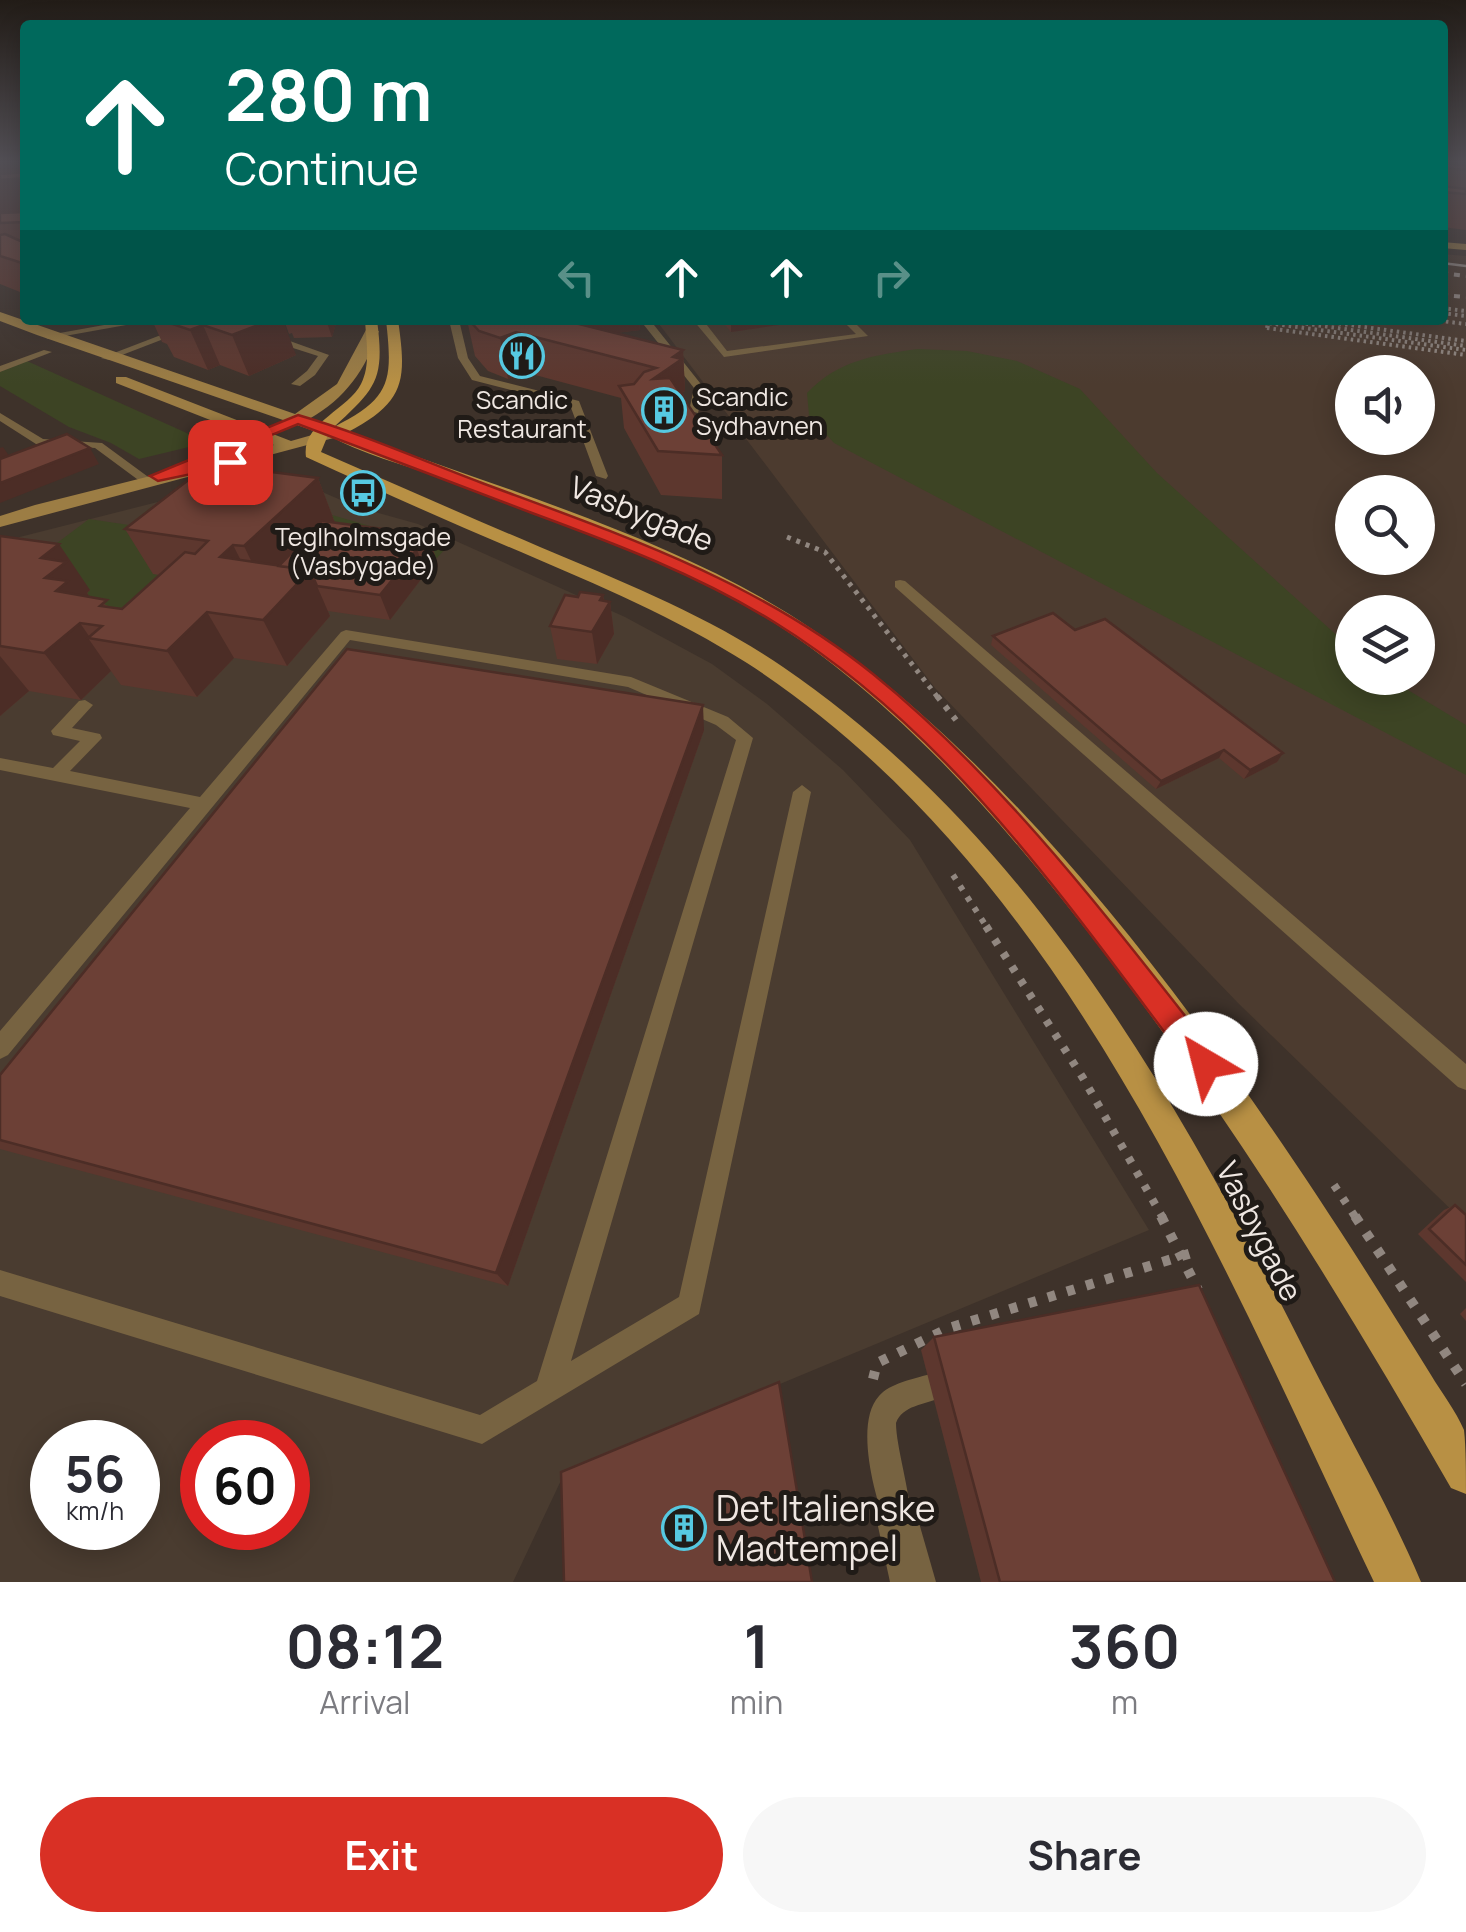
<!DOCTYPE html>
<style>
body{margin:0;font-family:Manrope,sans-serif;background:#f7f7f7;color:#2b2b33;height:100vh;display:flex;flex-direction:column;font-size:38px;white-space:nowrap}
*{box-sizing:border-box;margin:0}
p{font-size:32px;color:#7c7c81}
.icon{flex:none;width:55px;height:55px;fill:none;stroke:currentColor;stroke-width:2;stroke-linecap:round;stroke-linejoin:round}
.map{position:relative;height:1582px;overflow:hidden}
.side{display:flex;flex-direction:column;background:#fff;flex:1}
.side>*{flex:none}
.banner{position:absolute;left:20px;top:20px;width:1428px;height:305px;border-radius:10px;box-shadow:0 5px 25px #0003;background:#00695c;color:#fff;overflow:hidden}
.buttons{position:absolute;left:1335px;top:355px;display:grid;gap:20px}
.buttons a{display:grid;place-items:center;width:100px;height:100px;border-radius:50%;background:#fff;box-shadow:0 5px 25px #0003;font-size:50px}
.speed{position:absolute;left:30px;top:1420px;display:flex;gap:20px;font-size:50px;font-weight:700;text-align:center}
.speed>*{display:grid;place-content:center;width:130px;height:130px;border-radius:50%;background:#fff;box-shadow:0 5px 25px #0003;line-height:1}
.speed small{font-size:25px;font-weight:400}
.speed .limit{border:15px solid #d22;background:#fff;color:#111}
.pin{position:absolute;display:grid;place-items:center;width:85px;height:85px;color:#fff;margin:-42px;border-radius:20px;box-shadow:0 5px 15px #0006}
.me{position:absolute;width:110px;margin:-55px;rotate:323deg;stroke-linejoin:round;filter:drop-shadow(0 0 8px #0008)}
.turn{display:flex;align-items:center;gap:35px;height:210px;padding:0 40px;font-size:45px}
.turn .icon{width:130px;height:130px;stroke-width:2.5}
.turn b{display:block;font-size:70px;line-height:85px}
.lanes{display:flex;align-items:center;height:95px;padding:0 40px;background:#0003;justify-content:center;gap:50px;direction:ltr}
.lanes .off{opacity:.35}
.eta{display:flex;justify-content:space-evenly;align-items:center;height:170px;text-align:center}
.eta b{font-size:60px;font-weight:700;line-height:70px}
.cta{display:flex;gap:20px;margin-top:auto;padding:20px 40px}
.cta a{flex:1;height:115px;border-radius:60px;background:#d93025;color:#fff;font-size:40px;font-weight:700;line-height:115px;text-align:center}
.cta a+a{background:#f7f7f7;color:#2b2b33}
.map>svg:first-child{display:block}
.commercial{fill:#4a3c30;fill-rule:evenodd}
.built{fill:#4c3b2f;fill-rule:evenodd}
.green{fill:#3d4424}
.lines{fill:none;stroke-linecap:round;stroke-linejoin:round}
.path-far4{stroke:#918780;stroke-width:4;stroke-dasharray:2.5 4;stroke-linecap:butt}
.path-far3{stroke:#918780;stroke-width:5;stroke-dasharray:4 6;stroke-linecap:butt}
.path-far2{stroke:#918780;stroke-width:6;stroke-dasharray:5 8;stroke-linecap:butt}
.path-far1{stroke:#918780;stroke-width:8;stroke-dasharray:6 10;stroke-linecap:butt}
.path{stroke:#918780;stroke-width:10;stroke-dasharray:8 12;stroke-linecap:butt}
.lane{fill:#776341;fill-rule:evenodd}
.street{fill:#776341;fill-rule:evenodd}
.secondary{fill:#9c7d44;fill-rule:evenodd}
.primary{fill:#b89044;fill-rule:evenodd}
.tram{stroke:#9d938d;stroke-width:2.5}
.rail{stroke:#9d938d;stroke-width:4;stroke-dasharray:6 6;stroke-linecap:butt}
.wall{fill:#5d372e}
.shaded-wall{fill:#4c2d26}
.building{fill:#6c4036;stroke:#4c2d26;stroke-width:2.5}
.route{fill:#d93025;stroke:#8d1f18;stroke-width:2.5}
.labels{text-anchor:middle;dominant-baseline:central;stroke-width:10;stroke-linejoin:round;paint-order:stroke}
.far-poi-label{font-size:25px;fill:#efe7e2;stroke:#201b17}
.street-label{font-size:30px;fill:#efe7e2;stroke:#201b17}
.near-poi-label{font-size:35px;fill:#efe7e2;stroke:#201b17;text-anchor:start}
</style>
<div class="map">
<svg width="1466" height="1582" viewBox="0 0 1466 1582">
<rect width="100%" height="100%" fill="#3e322a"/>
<path class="commercial" d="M276,472L357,507L418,524L625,617L712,664L767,704L843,770L910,840L1149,1230L564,1474L513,1582H0V542ZM52,1442H138V1528H52ZM202,1442H288V1528H202Z"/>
<path class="built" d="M1443,254L1466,256V1224L1239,1004L935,688L656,320H1442ZM1352,372H1418V438H1352ZM1352,492H1418V558H1352ZM1352,612H1418V678H1352Z"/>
<g class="green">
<path d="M918,349L967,351L1017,361L1080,389L1157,473L1352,649V678H1388L1466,725V775L834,443L809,415L807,393C838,360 875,355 918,349Z"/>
<polygon points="27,361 200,439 189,447 139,459 111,443 69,427 0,386 0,372"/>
<polygon points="151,507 190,513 332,515 446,548 437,558 316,542 154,574 233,587 152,655 0,555 53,546 89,519 129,525"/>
</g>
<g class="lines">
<g class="path-far4">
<polyline points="1442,308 1466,311"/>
<polyline points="1442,313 1466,316"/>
<polyline points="1280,320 1466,346"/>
<polyline points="1313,320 1466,341"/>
<polyline points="1433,320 1466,324"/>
<polyline points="1267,328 1268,323 1466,350"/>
<polyline points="1267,328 1466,355"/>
</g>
<polyline class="path-far3" points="787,537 825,552 939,699"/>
<g class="path-far2">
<polyline points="937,696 956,720"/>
<polyline points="953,875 988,929"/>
</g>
<g class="path-far1">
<polyline points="986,926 1083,1078 1163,1218"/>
<polyline points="1334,1185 1356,1218"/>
</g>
<g class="path">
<polyline points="1161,1216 1198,1290"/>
<polyline points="1355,1216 1466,1384"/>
<polyline points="873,1379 877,1363 949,1328 1198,1251"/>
</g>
<g class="lane">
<polygon points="132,320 154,320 48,339 43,336"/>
<polygon points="200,320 213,320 109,360 101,358"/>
<polygon points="262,320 272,320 273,335 329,355 315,375 300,386 291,384 307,371 318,356 265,339"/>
<polygon points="449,320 459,320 468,358 480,376 579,401 608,476 606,479 596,476 570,405 472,380 458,358"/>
<polygon points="640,320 650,320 704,388 698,413 689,411 694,388"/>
<polygon points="693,320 703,320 727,351 856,334 842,320 852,320 868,336 724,357"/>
<polygon points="44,350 52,352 0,372 0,366"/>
<polygon points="0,413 43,439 102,443 151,479 141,482 95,448 36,444 0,421"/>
<polygon points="900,580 905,581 1466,1064 1466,1090 1458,1087 895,587 895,581"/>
<polygon points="346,630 631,677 728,717 753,738 571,1361 679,1297 793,792 802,785 811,792 699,1314 482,1444 0,1296 0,1270 480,1415 537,1381 736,740 716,725 628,687 350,640 8,1055 0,1059 0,1031 190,808 0,770 0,758 53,768 80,741 53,735 51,731 79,701 85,700 93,705 72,728 100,734 102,738 70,771 200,797 341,632"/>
<path d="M930,1374L940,1378L944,1388L940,1398C924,1405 903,1405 896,1423C896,1450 916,1510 909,1528L898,1532L887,1528C875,1498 854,1423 879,1396C890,1383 914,1379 930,1374Z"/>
</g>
<polygon class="street" points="898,1495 913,1502 936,1582 890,1582 876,1517 883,1502"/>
<g class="secondary">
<polygon points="1442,242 1466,244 1466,250 1442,248"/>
<path d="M0,312L295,414L337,384L367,328L379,331C365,370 346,398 309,419L341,430V436L0,527V516L35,505L274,445L116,383V377H126L291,441L319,433L297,425L283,426V420L37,335L0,321Z"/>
</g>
<path class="primary" d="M365,320H377C385,380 376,388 334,427C391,398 393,382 386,320H398C407,381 405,402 348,432C490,485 661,534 789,614C1017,757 1218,1040 1362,1265C1385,1301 1408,1338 1431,1375C1441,1392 1456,1411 1464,1430C1466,1447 1466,1476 1466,1494L1451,1488C1346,1305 1236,1126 1108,958C1007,826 894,693 749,607C653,551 544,517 440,478C403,464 361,454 328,435L321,452C394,484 467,516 540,547C623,582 709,616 783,667C1030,836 1179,1100 1310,1361C1347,1434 1389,1506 1421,1582H1374C1218,1256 1063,868 747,663C676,618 598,585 521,552C449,522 378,490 306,457C301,423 348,410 361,384C371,365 366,340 365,320Z"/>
<polyline class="tram" points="1442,263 1466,266"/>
<g class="rail">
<polyline points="1442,273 1466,276"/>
<polyline points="1442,295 1466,297"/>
</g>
</g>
<g class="wall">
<polygon points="1442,163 1466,163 1466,230 1442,227"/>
<polygon points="25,212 25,294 0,284 0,213"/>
<polygon points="152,320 271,320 296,355 249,376 220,365 208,370 174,357 167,344 162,342"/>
<polygon points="284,320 337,320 332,337 294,338 292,333 289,334"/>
<polygon points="467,320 639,320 640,330 614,333 683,350 685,391 683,392 684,399 722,455 722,499 661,495 624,428 621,398 524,372 508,379 488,371 475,356"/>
<polygon points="721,320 793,320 792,323 731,332"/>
<polygon points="318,478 335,523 429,535 438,566 432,575 425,574 390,620 328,611 330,616 287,666 234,658 197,697 121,685 111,671 81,700 29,691 0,716 0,536 90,590 87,593 90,597 112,608 122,609 160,575 153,574 125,529"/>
<polygon points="603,595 604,601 610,602 614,634 597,664 557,659 550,626 578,597"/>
<polygon points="993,636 1283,753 1277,762 1244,779 1219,758 1156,789 991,645"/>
<polygon points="704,730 508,1286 0,1149 0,1075"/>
<polygon points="1455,1205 1466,1215 1466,1282 1418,1234 1444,1210"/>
<polygon points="1466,1308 1466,1321 1460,1314"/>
<polygon points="934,1337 1335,1582 981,1582 921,1350"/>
</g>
<g class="shaded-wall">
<polygon points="0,163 25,163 25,171 15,179 25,178 25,212 0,213"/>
<polygon points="271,320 283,320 296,355 249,376 232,335"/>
<polygon points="326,320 337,320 332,337"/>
<polygon points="563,320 639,320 640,330 587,337"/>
<polygon points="731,320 793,320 792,323 731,332"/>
<polygon points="203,325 220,365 208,370 190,330"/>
<polygon points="516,332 524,372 508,379 500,338"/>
<polygon points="683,350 685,391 683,392 684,400 653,379 673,357"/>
<polygon points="3,447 14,463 0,468 0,448"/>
<polygon points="90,448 99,464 0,503 0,483"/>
<polygon points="318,478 335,523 266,592 244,546"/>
<polygon points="429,535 438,566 432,575 424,550 424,540"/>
<polygon points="59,544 90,590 87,593 97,607 80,623 91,639 88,638 111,671 81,700 44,653 41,558"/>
<polygon points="233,545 256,590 220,557"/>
<polygon points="417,549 425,574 390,620 380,595"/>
<polygon points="310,570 330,616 287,666 263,620"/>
<polygon points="603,595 605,610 610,602 614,634 597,664 592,632"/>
<polygon points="207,612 234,658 197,697 167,651"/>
<polygon points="0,656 29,691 0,716"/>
<polygon points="703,705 704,730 508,1286 496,1273"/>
<polygon points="1224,750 1219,758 1156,789 1161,781"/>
<polygon points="1283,753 1277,762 1244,779 1250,770"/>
</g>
<g class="building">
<polygon points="1442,163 1466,165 1466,170 1442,168"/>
<polygon points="25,172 25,178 0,180 0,174"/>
<polygon points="1442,186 1466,189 1466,194 1442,192"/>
<polygon points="25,212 25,222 0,223 0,213"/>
<polygon points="5,234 25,243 25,264 0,256 0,235"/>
<polygon points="161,320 271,320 232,335 203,325 190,330"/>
<polygon points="469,320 563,320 683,350 673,357 682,359 653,379 670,378 722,455 658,451 619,386 634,384 644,372 656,368 516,332 500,338 479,331"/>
<polygon points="67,434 90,448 0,483 0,459"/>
<polygon points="209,464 318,478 244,546 233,545 220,557 310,570 263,620 207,612 167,651 88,638 102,626 80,623 44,653 0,646 0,536 59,544 41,558 66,562 45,578 68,581 56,591 107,600 100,606 122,609 185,552 195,554 208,541 125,529"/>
<polygon points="322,521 429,535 424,540 431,541 424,550 417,549 380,595 317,586 310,570 279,566"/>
<polygon points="580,592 603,595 600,600 610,602 592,632 550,626 565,595 578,597"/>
<polygon points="1053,613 1075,630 1105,619 1283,753 1250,770 1224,750 1161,781 993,636"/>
<polygon points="347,649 703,705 496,1273 0,1140 0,1075"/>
<polygon points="1455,1205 1466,1215 1466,1265 1429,1229"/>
<polygon points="1199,1285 1335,1582 1000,1582 934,1337"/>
<polygon points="779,1382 812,1582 564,1582 561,1472"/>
</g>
<linearGradient id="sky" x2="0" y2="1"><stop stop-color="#221c17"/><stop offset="0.42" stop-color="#524f55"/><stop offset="1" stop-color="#524f55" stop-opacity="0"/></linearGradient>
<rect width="1466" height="384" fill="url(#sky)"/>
<path class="route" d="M298,415C360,433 421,460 482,483C619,534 758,581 873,674C1007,783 1110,921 1216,1055L1221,1064L1216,1074L1206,1079L1196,1074C1072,911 952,732 774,622C698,575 616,544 532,513C454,483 376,454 298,424L204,463L230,458L237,462L235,465L158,481L150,476Z"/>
<defs>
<g id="restaurant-ring" transform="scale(2.25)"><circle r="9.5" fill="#201b17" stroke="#56c9e1" stroke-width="1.5"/><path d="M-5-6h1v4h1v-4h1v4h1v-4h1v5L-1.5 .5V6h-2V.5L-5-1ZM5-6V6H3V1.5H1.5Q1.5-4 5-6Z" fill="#56c9e1"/></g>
<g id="building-ring" transform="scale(2.25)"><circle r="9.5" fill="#201b17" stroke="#56c9e1" stroke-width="1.5"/><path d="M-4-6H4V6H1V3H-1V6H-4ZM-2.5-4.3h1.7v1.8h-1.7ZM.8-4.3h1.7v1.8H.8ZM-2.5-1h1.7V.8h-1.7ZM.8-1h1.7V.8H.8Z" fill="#56c9e1"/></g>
<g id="bus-ring" transform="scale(2.25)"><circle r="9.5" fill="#201b17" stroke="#56c9e1" stroke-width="1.5"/><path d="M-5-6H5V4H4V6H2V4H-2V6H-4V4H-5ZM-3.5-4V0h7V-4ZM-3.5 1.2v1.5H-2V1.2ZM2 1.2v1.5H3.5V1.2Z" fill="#56c9e1"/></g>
</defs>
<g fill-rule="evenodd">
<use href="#restaurant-ring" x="522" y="356"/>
<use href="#building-ring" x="664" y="410"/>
<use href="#bus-ring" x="363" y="493"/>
<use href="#building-ring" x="684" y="1528"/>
</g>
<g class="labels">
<g class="far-poi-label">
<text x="696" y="396" text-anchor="start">Scandic<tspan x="696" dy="29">Sydhavnen</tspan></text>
<text x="522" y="399">Scandic<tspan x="522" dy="29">Restaurant</tspan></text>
<text x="363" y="536">Teglholmsgade<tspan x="363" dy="29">(Vasbygade)</tspan></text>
</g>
<g class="street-label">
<text transform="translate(642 513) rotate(22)">Vasbygade</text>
<text transform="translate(1260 1231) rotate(63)">Vasbygade</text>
</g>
<g class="near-poi-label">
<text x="716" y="1508">Det Italienske<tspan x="716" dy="40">Madtempel</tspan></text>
</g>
</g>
</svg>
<div class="buttons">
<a><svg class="icon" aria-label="sound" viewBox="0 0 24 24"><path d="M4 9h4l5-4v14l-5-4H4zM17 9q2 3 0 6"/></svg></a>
<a><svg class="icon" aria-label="search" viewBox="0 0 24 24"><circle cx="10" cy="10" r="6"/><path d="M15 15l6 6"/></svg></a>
<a><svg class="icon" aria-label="layers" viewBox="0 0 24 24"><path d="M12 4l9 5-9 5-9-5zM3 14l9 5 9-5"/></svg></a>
</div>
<div class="speed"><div>56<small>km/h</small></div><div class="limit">60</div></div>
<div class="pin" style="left:230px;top:462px;background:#d93025"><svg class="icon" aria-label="arrive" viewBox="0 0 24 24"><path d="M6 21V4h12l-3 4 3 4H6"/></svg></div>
<svg class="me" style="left:1206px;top:1064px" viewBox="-20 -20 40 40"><circle r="19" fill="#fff"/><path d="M0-13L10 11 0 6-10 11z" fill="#d93025"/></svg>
<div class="banner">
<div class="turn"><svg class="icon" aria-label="ahead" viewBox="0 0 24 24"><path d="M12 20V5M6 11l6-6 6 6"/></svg><div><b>280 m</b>Continue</div></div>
<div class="lanes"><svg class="icon off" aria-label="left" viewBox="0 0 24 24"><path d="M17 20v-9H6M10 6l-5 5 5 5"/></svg><svg class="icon" aria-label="ahead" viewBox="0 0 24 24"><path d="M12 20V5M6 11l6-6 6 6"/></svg><svg class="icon" aria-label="ahead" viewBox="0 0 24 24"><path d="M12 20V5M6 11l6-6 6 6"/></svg><svg class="icon off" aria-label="right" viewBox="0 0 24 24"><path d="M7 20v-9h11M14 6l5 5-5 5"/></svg></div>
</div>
</div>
<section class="side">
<div class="eta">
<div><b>08:12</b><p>Arrival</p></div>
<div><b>1</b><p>min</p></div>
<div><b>360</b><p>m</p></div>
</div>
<div class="cta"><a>Exit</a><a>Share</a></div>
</section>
